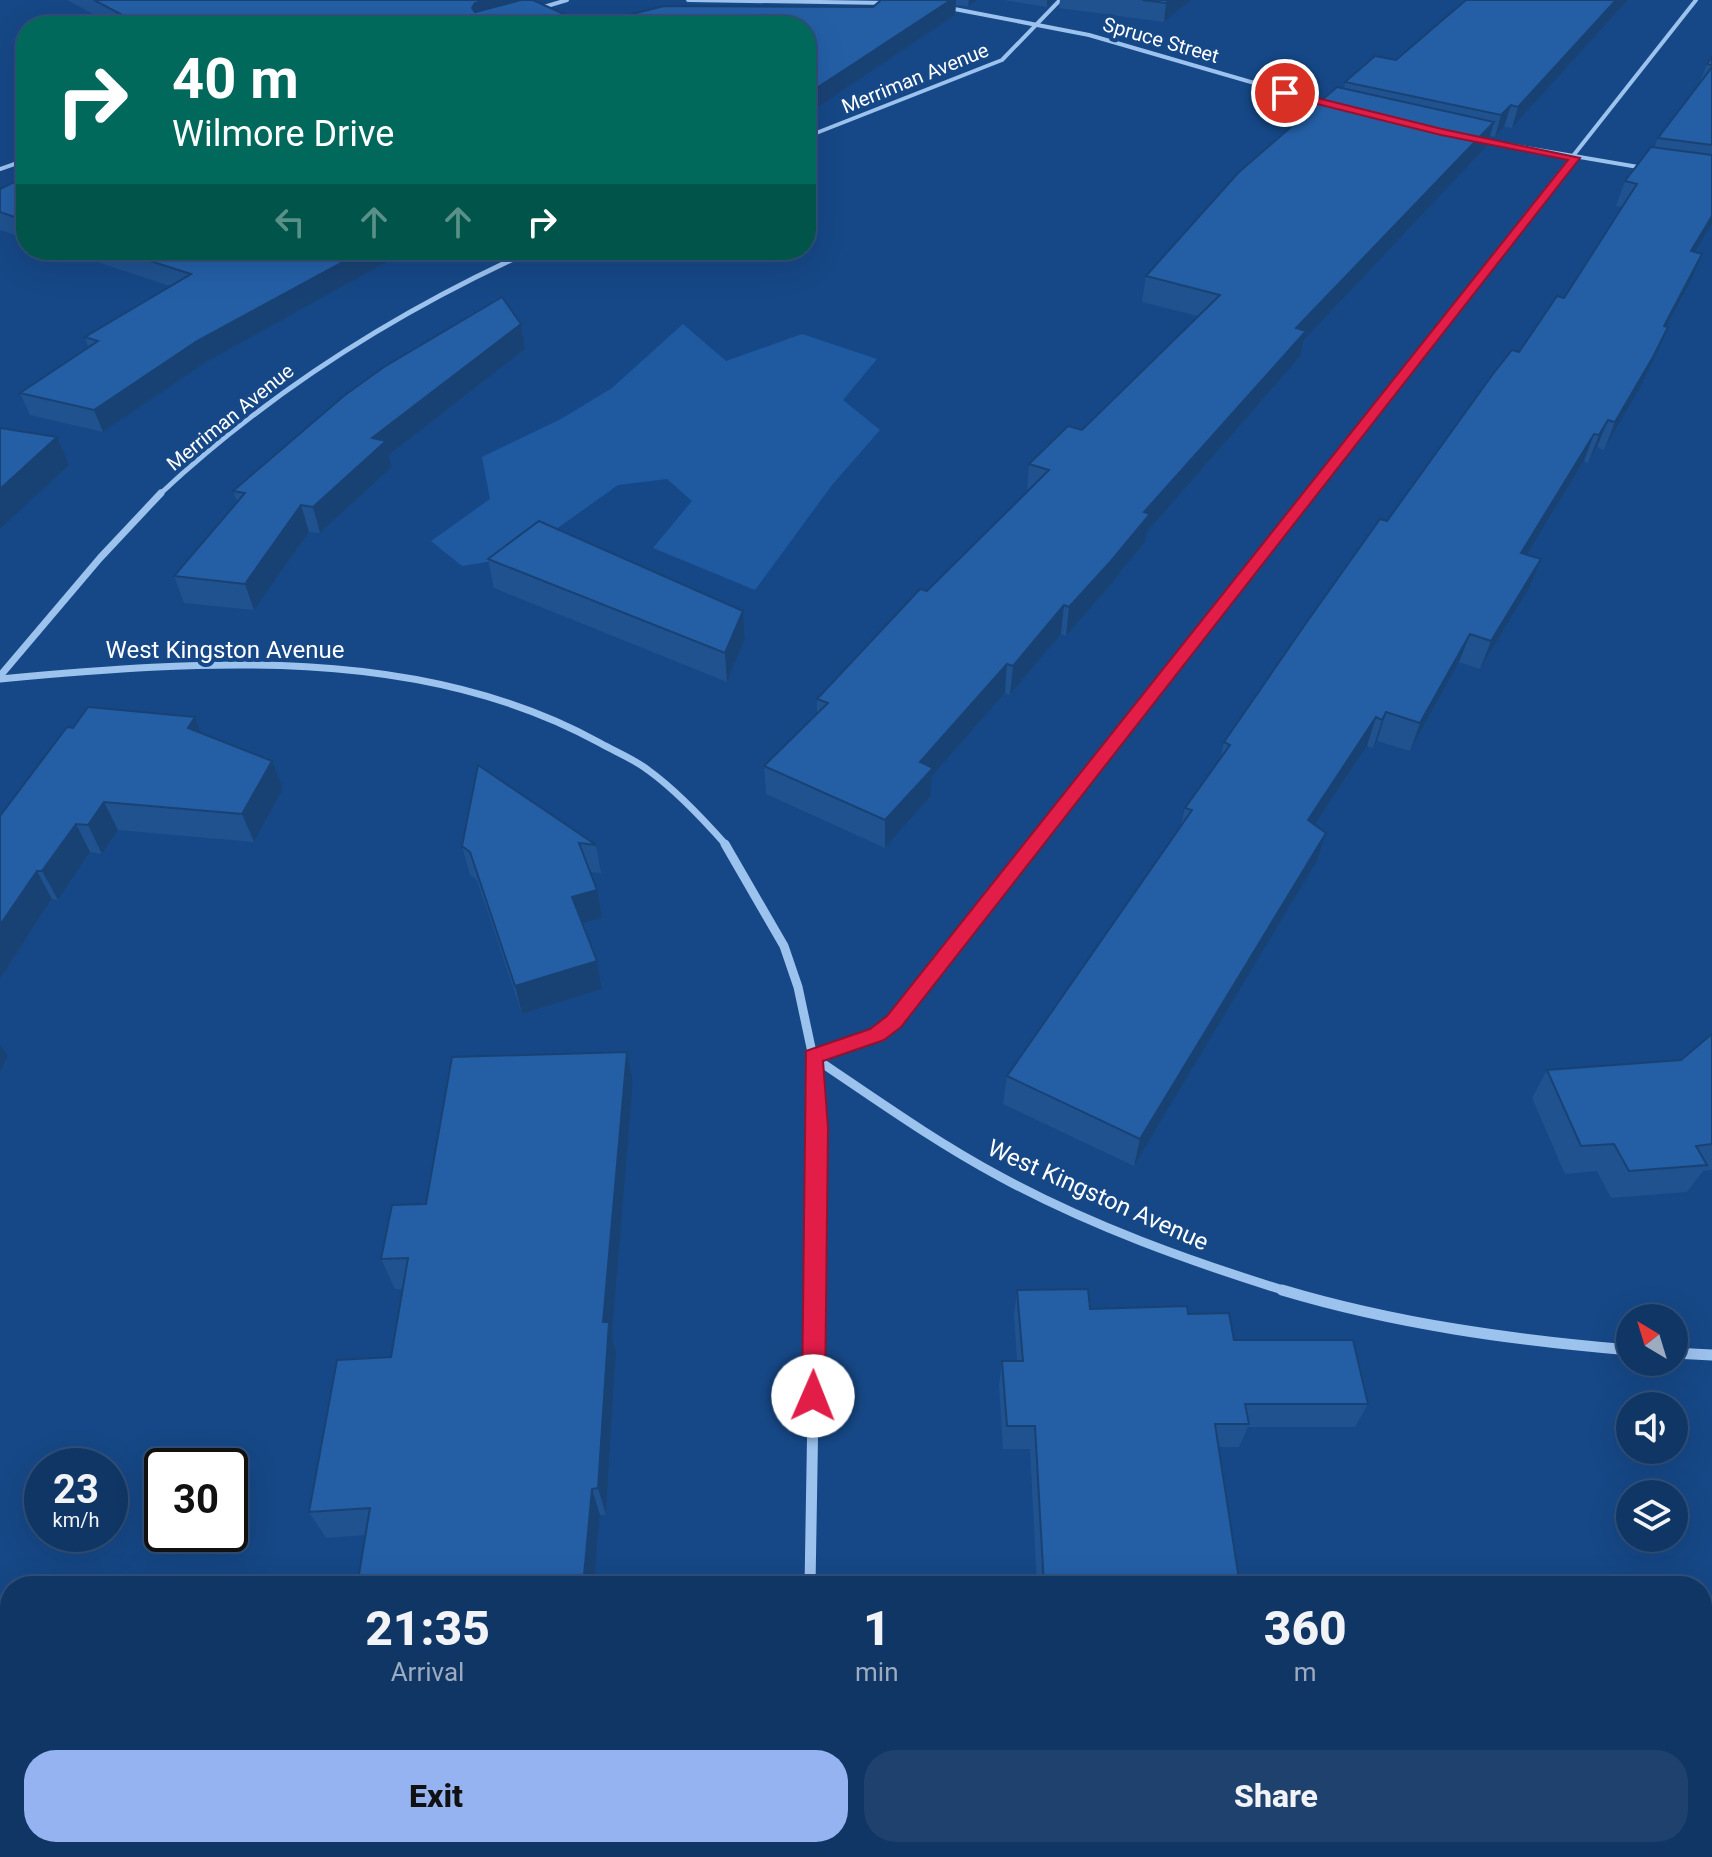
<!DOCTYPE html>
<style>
body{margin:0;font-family:Roboto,sans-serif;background:#1e416e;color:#f1f3f6;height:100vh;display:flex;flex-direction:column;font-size:30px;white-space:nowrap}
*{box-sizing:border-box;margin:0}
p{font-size:26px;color:#9cabbf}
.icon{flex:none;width:44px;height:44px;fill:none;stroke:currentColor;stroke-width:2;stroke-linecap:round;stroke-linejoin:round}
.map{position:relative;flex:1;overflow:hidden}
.panel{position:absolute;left:0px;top:1576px;width:1712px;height:282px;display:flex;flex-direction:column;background:#103665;border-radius:32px 32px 0 0;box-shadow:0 8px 32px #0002,0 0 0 2px #305079}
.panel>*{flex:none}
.guide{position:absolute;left:16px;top:16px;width:800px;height:244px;border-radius:32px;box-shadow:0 8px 32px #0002,0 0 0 2px #305079;background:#00695c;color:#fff;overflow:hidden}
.needle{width:52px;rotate:322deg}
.buttons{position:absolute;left:1616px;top:1304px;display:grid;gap:16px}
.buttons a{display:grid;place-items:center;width:72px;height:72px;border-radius:50%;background:#103665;box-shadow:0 8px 32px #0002,0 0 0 2px #305079;font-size:40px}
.speed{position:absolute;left:24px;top:1448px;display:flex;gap:16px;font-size:40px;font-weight:700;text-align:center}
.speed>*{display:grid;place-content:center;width:104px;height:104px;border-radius:50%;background:#103665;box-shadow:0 8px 32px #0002,0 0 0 2px #305079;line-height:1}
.speed small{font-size:20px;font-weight:400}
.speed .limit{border:4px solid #111;border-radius:12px;background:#fff;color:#111}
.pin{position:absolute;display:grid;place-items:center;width:68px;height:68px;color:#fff;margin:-34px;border:4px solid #fff;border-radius:50%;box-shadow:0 2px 8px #0007}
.me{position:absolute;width:88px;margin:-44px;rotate:1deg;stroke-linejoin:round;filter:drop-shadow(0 0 6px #0008)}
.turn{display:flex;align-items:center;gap:28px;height:168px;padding:0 24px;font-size:36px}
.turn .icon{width:104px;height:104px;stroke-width:2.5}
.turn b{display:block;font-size:56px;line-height:68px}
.lanes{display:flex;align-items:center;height:76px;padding:0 24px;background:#0003;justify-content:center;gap:40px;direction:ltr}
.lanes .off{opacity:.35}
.eta{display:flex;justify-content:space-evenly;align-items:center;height:136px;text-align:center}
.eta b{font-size:48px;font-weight:800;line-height:56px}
.button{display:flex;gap:16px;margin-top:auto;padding:16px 24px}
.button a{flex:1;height:92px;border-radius:32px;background:#95b2f1;color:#111;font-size:32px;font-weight:800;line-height:92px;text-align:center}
.button a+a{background:#1e416e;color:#f1f3f6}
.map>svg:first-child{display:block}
.green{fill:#1f5aa0}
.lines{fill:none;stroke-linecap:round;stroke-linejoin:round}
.street-far4{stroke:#9cc2ee;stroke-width:4}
.street-far3{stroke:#9cc2ee;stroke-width:5}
.street-far2{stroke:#9cc2ee;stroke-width:7}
.street-far1{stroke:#9cc2ee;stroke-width:9}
.street{stroke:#9cc2ee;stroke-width:11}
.wall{fill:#1f528f}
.shaded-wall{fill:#194274}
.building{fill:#245fa6;stroke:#194274;stroke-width:2}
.route{fill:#e11d48;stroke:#92132f;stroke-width:2}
.labels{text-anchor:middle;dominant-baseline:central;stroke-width:8;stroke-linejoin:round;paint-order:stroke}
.far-street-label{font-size:20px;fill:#fff;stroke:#164887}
.street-label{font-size:24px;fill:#fff;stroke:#164887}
</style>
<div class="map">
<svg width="1712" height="1857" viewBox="0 0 1712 1857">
<rect width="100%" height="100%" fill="#164887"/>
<polygon class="green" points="683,324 726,361 802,334 877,359 843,400 880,430 832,485 755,590 653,548 692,501 667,479 618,485 517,557 462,566 431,541 490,499 482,457 561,419 612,388"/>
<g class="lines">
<g class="street-far4">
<polyline points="688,0 887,3"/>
<polyline points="944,7 1089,35 1330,105"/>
<polyline points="537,9 567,0"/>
<polyline points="806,137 1002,60 1060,0"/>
<polyline points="1480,140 1644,168"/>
<polyline points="0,169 26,160"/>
<polyline points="1524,218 1696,0"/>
</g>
<g class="street-far3">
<path d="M159,495C268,393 398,311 533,250"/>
<polyline points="1307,495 1526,216"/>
</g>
<g class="street-far2">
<polyline points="0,676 100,558 161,493"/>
<path d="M0,679C199,661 419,643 600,743C616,752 634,759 648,770C676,790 704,820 727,846"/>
<polyline points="1032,846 1309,493"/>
</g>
<g class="street-far1">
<path d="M725,844L784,946L798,987L813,1057C874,1098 934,1141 999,1176C1091,1226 1189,1261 1289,1292"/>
<polyline points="815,1292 818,1128 813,1057 877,1034 894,1021 1033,844"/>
</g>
<g class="street">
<path d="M1282,1290C1396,1324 1512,1340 1630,1350"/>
<polyline points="1674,1353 1712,1355"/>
<polyline points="810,1586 815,1290"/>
<polyline points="805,1848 805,1857"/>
</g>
</g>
<g class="wall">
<polygon points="67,0 516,0 516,1 577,20 601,22 873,7 881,0 978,0 968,6 956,5 955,15 806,26 115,26"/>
<polygon points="1004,0 1055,0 1047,7"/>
<polygon points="1060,0 1191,0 1164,22 1059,8"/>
<polygon points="1466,0 1628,0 1512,128 1504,127 1495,137 1490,136 1487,146 1304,340 1300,357 1147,532 1145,542 1107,589 1066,636 1061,634 1010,695 1005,693 932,776 931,796 885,848 766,794 764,766 817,714 817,699 1027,492 1029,464 1082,430 1198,316 1142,302 1146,276 1344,89 1345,82 1396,60"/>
<polygon points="1712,57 1712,224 1695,252 1692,279 1667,326 1657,353 1642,384 1604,450 1597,447 1588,463 1584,461 1527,555 1541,559 1530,587 1480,669 1459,662 1410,751 1377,741 1373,748 1367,746 1315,825 1326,833 1317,861 1134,1166 1003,1104 1007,1076 1181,825 1185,808 1220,760 1224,742 1387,521 1519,352 1564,298 1622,207 1616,206 1625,181 1654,148 1658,138 1699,84 1707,64"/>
<polygon points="26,176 26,239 0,230 0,189"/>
<polygon points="60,250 410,250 399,255 205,363 103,432 30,415 20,393 88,347 85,337 170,286"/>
<polygon points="521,324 525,349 389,455 392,467 320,533 309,532 254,610 184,603 174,576 237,502 233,491"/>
<polygon points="488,559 743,611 745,639 727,682 494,588"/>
<polygon points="195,717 201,733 283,789 254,842 118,830 102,854 90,852 58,900 52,899 0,979 0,816"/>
<polygon points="478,765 596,845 601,873 590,872 602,918 582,924 597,961 602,989 522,1014 477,880 470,875 462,846"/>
<polygon points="1712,1034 1712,1170 1703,1171 1687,1192 1611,1198 1597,1171 1565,1174 1532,1098 1547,1070 1681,1060"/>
<polygon points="633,1084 612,1336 616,1352 606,1515 600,1515 594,1586 357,1586 366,1535 326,1538 309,1512 391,1357 402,1289 395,1289 381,1259 426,1204"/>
<polygon points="1017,1290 1090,1309 1188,1314 1234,1340 1368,1404 1355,1427 1248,1427 1239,1447 1219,1447 1240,1586 1037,1586 1030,1449 1003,1449 999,1385 1002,1361 1017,1361 1014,1315"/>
<polygon points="1066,1848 1284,1848 1285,1857 1066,1857"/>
</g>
<g class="shaded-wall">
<polygon points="486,0 516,0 517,10 478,22 472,8 475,3"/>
<polygon points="951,0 956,0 955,15 806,115 806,95"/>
<polygon points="969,0 978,0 968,6"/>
<polygon points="1047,0 1055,0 1047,7"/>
<polygon points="1170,0 1191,0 1164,22 1166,3"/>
<polygon points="1616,0 1628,0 1512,128 1518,107"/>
<polygon points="1511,105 1504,127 1495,137 1501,115"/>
<polygon points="1494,122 1487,146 1304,340 1300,357 1147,532 1145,542 1107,589 1066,636 1069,607 1144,512 1296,328"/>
<polygon points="1712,216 1712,224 1680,277 1691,251"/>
<polygon points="365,250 410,250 399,255 205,363 103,432 94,410 197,341"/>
<polygon points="1702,254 1692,279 1653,352 1664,326"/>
<polygon points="521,324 525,349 389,455 392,467 320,533 313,507 372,438"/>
<polygon points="1668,327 1657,353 1642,384 1604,450 1615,422"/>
<polygon points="1608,420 1597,447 1588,463 1599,435"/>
<polygon points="1594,434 1584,461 1511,581 1521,553"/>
<polygon points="57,437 69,465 0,529 0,489"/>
<polygon points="301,505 309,532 254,610 245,584"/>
<polygon points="1541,559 1530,587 1480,669 1491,641"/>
<polygon points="1064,605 1061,634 1010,695 1013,666"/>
<polygon points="743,611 745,639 727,682 725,653"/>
<polygon points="1470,634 1459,662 1410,751 1420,723"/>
<polygon points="1007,664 1005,693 932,776 931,796 885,848 885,820 920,762"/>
<polygon points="1386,712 1377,741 1373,748 1382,720"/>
<polygon points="195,717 206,746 188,728"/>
<polygon points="1376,717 1367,746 1299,849 1308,820"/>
<polygon points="272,761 283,789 254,842 242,814"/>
<polygon points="104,802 118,830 102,854 88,825"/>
<polygon points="76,824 90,852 58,900 42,871"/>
<polygon points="1326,833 1317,861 1134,1166 1140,1139"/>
<polygon points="37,871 52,899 0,979 0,925"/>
<polygon points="597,890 602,918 578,925 572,897"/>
<polygon points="597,961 602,989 522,1014 515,986"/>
<polygon points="0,1045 8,1056 0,1072"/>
<polygon points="627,1052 633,1084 612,1336 616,1352 606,1515 598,1488 603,1322"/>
<polygon points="592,1489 600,1515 594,1586 583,1586"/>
<polygon points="42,1848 71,1848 69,1857 40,1857"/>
<polygon points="557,1848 570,1848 569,1857 556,1857"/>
</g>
<g class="building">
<polygon points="94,0 486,0 475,3 472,8 475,12 521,0 533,0 577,20 592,16 601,22 664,6 873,7 881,0 951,0 806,95 806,26 143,26"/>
<polygon points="1142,0 1170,0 1166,3"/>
<polygon points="1466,0 1616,0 1518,107 1511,105 1501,115 1345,82 1375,56 1396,60"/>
<polygon points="1712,57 1712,65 1707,64"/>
<polygon points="1712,67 1712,145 1658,138"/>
<polygon points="1337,87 1494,122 1296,328 1306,331 1144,512 1150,514 1111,561 1069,607 1064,605 1013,666 1007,664 920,762 933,768 885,820 764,766 828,703 817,699 920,589 927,591 1049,470 1029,464 1068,426 1082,430 1220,295 1146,276 1238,173"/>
<polygon points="1651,147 1712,155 1712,216 1691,251 1702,254 1664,326 1668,327 1653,357 1615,422 1608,420 1599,435 1594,434 1521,553 1541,559 1491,641 1470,634 1420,723 1386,712 1382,720 1376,717 1308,820 1326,833 1140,1139 1007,1076 1192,810 1185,808 1230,745 1224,742 1304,626 1380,519 1387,521 1493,374 1512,350 1519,352 1557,296 1564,298 1637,184 1625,181"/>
<polygon points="26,176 26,221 0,212 0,189"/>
<polygon points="116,250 365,250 197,341 94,410 20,393 98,341 85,337 191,274"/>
<polygon points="502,297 521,324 372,438 386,441 313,507 301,505 245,584 174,576 245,493 233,491 345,395 384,367"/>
<polygon points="0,428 57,437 0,489"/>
<polygon points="539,521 743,611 725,653 488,559"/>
<polygon points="88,707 195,717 188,728 272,761 242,814 104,802 88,825 76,824 42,871 37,871 0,925 0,816 67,727 73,728"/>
<polygon points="478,765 596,845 579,843 597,890 572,897 597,961 515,986 470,852 462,846"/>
<polygon points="1712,1034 1712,1144 1696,1146 1707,1165 1629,1171 1614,1144 1581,1146 1547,1070 1681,1060"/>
<polygon points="627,1052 603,1322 609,1322 598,1488 592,1489 583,1586 357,1586 370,1508 309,1512 337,1360 391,1357 408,1258 381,1259 392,1205 426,1204 452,1057"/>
<polygon points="1088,1289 1090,1309 1187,1306 1188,1314 1229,1313 1234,1340 1353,1340 1368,1404 1245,1404 1249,1424 1215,1424 1240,1586 1044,1586 1035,1426 1007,1426 1002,1361 1023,1361 1017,1290"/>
<polygon points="10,1748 10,1848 42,1848 40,1857 0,1857 0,1749"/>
<polygon points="305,1848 557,1848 556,1857 303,1857"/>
<polygon points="1073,1848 1284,1848 1285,1857 1074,1857"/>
</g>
<polygon class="route" points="1285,90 1442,129 1580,158 901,1027 884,1040 823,1061 828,1128 825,1396 822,1403 813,1407 805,1403 802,1396 806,1051 870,1029 887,1016 1568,160 1441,135 1281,95"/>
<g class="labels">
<g class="far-street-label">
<text transform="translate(1161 40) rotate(16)">Spruce Street</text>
<text transform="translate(915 78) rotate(-22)">Merriman Avenue</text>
<text transform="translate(230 417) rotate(-39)">Merriman Avenue</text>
</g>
<g class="street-label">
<text x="225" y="650">West Kingston Avenue</text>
<text transform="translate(1098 1195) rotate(24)">West Kingston Avenue</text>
</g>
</g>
</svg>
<div class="buttons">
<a><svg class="needle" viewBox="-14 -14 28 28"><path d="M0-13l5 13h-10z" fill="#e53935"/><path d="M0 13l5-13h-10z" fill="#9cabbf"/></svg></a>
<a><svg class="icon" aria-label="sound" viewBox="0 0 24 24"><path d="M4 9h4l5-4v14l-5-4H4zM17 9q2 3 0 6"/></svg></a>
<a><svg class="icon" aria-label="layers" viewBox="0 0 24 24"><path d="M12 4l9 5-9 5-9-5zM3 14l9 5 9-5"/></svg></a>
</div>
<div class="speed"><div>23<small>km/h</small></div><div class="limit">30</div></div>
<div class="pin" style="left:1285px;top:93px;background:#d93025"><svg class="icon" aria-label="arrive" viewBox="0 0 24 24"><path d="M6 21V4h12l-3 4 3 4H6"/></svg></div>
<svg class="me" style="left:813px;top:1396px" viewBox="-20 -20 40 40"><circle r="19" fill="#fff"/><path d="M0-13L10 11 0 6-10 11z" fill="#e11d48"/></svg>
<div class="guide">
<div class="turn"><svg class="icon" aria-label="right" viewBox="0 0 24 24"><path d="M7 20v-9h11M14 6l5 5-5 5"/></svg><div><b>40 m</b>Wilmore Drive</div></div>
<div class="lanes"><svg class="icon off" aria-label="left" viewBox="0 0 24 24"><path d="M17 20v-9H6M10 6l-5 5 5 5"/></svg><svg class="icon off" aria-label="ahead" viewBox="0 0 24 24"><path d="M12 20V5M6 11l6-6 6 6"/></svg><svg class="icon off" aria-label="ahead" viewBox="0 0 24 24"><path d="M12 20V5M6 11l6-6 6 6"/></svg><svg class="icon" aria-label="right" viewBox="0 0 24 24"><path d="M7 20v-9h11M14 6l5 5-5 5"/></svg></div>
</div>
<section class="panel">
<div class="eta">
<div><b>21:35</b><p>Arrival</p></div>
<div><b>1</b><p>min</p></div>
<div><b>360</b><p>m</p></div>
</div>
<div class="button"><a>Exit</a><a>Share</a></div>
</section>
</div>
